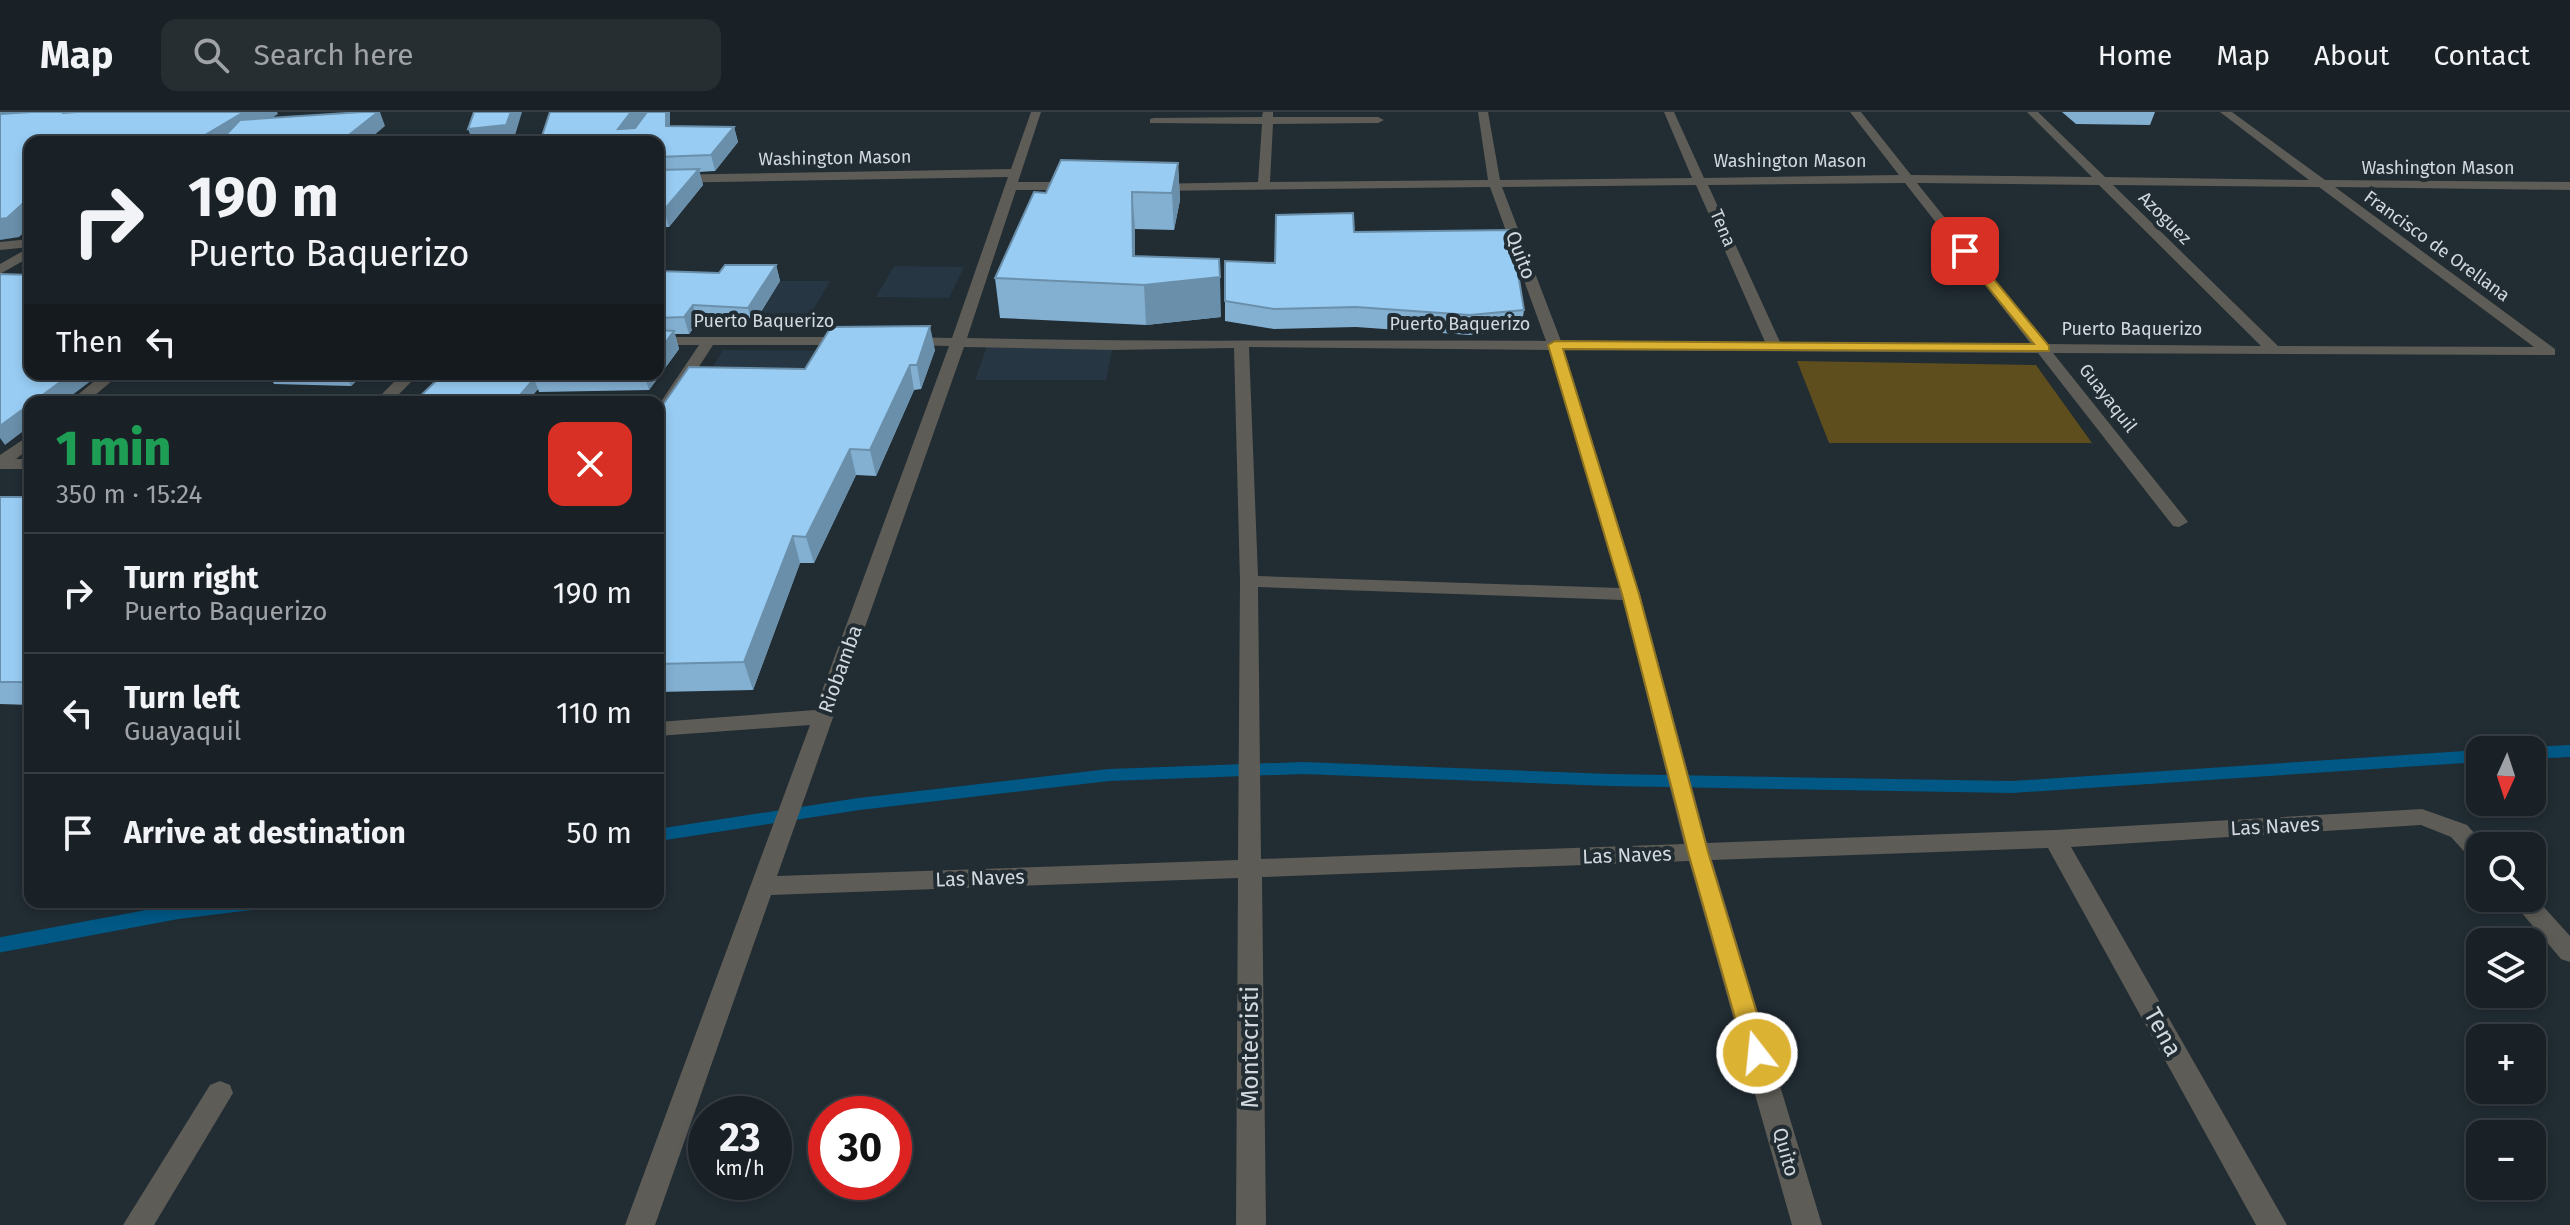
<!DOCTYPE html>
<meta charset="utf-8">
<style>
body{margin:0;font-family:"Fira Sans",sans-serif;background:#262e32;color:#f1f3f6;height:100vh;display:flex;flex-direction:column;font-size:30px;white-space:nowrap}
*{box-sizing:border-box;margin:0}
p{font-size:26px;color:#9fa3a7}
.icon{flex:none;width:44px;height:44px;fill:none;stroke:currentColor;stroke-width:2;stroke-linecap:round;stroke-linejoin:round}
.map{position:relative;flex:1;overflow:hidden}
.drawer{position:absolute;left:24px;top:284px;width:640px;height:512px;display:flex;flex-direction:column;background:#192126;border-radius:16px;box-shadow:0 4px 12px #0003,0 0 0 2px #373e43}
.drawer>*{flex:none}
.hud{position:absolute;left:24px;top:24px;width:640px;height:244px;border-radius:16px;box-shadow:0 4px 12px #0003,0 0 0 2px #373e43;background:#192126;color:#f1f3f6;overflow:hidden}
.needle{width:52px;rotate:183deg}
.tools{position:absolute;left:2466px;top:624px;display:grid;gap:16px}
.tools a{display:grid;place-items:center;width:80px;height:80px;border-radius:16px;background:#192126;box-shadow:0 4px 12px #0003,0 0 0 2px #373e43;font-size:40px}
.speed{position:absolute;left:688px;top:984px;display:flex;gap:16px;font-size:40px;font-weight:700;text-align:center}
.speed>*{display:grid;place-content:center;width:104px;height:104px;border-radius:50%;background:#192126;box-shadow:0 4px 12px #0003,0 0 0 2px #373e43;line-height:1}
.speed small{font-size:20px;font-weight:400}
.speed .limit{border:12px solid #d22;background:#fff;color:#111}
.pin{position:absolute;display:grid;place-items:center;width:68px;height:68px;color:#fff;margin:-34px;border-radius:16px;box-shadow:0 4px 12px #0006}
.me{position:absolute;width:88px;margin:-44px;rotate:344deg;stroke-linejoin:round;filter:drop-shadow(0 0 6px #0008)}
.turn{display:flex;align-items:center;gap:28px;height:168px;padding:0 32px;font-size:36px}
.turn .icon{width:104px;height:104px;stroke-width:2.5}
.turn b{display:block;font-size:56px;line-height:68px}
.then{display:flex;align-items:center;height:76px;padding:0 32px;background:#0003;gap:16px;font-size:30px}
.round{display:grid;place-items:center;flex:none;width:84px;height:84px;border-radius:16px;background:#262e32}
.summary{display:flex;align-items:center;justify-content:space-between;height:136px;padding:0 32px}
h1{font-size:48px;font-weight:800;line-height:60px;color:#1e9e55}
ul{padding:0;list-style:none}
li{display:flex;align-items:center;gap:24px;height:120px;padding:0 32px;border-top:2px solid #373e43}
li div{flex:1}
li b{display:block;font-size:30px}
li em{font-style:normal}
header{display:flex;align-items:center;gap:48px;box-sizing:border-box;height:112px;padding:0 40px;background:#192126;border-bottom:2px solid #373e43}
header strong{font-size:38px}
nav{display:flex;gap:44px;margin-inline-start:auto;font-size:28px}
.search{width:560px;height:72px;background:#262e32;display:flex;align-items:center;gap:20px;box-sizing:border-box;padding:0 28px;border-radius:16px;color:#9fa3a7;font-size:30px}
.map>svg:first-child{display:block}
.built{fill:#263642}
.green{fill:#5e4d1d}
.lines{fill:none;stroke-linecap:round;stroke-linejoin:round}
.stream-far1{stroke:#015885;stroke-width:12}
.stream{stroke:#015885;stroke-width:15}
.minor{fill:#5e5c56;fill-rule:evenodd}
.wall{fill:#83afd1}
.shaded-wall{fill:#6a8faa}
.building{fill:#98ccf3;stroke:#6a8faa;stroke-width:2}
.route{fill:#dcb233;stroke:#8f7421;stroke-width:2}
.labels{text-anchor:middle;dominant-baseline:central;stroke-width:8;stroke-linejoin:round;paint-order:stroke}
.far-street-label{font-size:18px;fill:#d2d9de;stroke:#212c33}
.street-label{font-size:20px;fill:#d2d9de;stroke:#212c33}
.near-street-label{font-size:24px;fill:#d2d9de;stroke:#212c33}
</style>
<header>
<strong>Map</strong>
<div class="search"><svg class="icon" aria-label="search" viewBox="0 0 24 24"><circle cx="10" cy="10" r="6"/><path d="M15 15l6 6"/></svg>Search here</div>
<nav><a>Home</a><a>Map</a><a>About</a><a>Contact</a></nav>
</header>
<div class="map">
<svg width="2570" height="1113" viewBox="0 0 2570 1113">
<rect width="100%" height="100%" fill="#212c33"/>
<g class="built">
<polygon points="894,154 964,155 949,186 876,185"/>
<polygon points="780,169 830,169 805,213 753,213"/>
<polygon points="987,234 1113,234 1106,268 975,268"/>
<polygon points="723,238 837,239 811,282 697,280"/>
</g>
<polygon class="green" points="1797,249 2036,253 2092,331 1829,331"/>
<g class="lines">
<g class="stream-far1">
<polyline points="2532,641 2570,639"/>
<polyline points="658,723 859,692 1109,663 1303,656 1610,668 2012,675 2480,644"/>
</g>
<polyline class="stream" points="0,833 181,799 256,790"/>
<g class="minor">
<path d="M1031,0H1041L1018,70H1074L1080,74L1074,78H1016L967,226C1160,231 1353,227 1546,229L1490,75L1154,79L1148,75L1150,72L1258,70L1262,12L1150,11V7L1154,6L1262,5L1263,0H1273V5H1378L1384,8L1378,11L1273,12L1270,70L1488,68L1478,0H1488L1500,68L1692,66L1664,0H1674L1704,66L1899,63L1850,0H1861L1911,63L2092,65L2027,0H2038L2105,65L2309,68L2220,0H2232L2325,68L2570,70V78L2335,75L2555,237V243L2053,241L2185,406L2188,410L2179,415L2173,414L2038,241L1564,238L1640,482L1707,731L2055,718L2422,697L2467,713L2486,734H2480V751L2472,748L2451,725L2421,713L2071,735L2287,1113H2256L2048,736L1712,748L1822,1113H1792L1689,749L1262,765L1266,1113H1236L1238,766L771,783L655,1113H625L810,613L658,624V610L815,598L949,234L906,233L899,229L906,225L952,226L1008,65L658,71V63L1011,57ZM1905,71L2031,232L1780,230L1708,73ZM1917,71L2099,73L2261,234L2046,232ZM1696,73L1765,230L1561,229L1502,75ZM2113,73L2319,75L2534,235L2278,234ZM964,235L1113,238L1234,236L1240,469L1238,748L777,764ZM1249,235L1549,238L1620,476L1258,464ZM1258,475L1623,488L1684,732L1261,747Z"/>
<polygon points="30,127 30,135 0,138 0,130"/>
<polygon points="30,135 30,145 0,162 0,152"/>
<polygon points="658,225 850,225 857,229 850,233 713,233 664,309 658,311 658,294 699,233 658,233"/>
<polygon points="103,262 120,262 87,290 69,290"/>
<polygon points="402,262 419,262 391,290 374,290"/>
<polygon points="30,323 30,336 16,347 30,347 30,357 0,357 0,343"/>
<polygon points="2532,782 2570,824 2570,850 2561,847 2509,786 2532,786"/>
<polygon points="220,969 230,973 233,981 154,1113 123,1113 210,973"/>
</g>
</g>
<g class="wall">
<polygon points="2062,0 2155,0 2150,13 2076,12"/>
<polygon points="670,14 734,15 738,30 715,59 699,60 703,73 669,115 658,115 658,30"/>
<polygon points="1178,51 1180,88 1174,118 1135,117 1135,144 1221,205 1146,213 1000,206 995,166"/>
<polygon points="1354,120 1524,198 1521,218 1469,223 1356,215 1274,217 1225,209 1225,189 1275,151"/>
<polygon points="776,153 780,169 753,213 698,210 689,222 675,222 679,237 649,278 539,280 538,277 527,290 414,290 480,269 488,262 658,262 658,159 719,161"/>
<polygon points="935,238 921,277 914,278 876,364 856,363 814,451 800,451 753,578 658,580 658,300 805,257"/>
<polygon points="269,262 364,262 351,274 274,272"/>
<polygon points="0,385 30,385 30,593 0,592"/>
</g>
<g class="shaded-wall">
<polygon points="0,0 110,0 0,10"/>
<polygon points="244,0 277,0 278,2 233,30 195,30"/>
<polygon points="378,0 380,0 385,14 366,30 340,30"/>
<polygon points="511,0 522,0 513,30 473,30 468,17"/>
<polygon points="631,0 647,0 625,30 618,17"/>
<polygon points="666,0 670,0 670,29 666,14"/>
<polygon points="734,15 738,30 715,59 711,43"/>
<polygon points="1178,51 1180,88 1174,118 1172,81"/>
<polygon points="699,57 703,73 669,115 664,98"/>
<polygon points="1132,80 1135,117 1135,173 1133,144"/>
<polygon points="30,85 30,115 19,125 0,128 0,107"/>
<polygon points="776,153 780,169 753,213 748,196"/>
<polygon points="1220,165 1221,205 1146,213 1144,173"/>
<polygon points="693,193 698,210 689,222 684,205"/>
<polygon points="930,214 935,238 921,277 917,253"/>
<polygon points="674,219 679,237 649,278 644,262 658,262 658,240"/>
<polygon points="910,253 914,278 876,364 870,338"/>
<polygon points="71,262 100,262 63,290 33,290"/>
<polygon points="345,262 364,262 351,274"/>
<polygon points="534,267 538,277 527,290 514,290"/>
<polygon points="30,292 30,314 5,333 0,326 0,314"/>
<polygon points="850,337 856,363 814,451 806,425"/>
<polygon points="793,424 800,451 753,578 744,550"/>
</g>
<g class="building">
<polygon points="31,0 64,0 62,1 77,0 244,0 195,29 30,30 30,85 7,106 0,107 0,2"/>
<polygon points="362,0 378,0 340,30 219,30 240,8"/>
<polygon points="474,0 511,0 506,13 468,17"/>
<polygon points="550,0 631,0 618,17 635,16 647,0 666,0 666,14 734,15 711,43 658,45 658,30 540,30"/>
<polygon points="1061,48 1178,51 1172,81 1132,80 1133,144 1219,147 1220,165 1144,173 995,166 1034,80 1046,81"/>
<polygon points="699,57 664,98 658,98 658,58"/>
<polygon points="1353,101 1354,120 1511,118 1524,198 1470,203 1356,195 1274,197 1225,189 1225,149 1275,151 1276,103"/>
<polygon points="725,153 776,153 748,196 693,193 684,205 658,206 658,159 719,161"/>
<polygon points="0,162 30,163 30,262 71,262 33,290 30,290 30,292 0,314"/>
<polygon points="930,214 917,253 910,253 870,338 850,337 806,425 793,424 744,550 658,552 658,300 689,255 805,257 831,215"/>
<polygon points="658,218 674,219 658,240"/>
<polygon points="488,262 532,262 534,267 514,290 414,290 438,267 480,269"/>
<rect x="0" y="385" width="30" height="185"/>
</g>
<polygon class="route" points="1961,137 1969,137 2049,234 2049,239 1563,237 1639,482 1708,740 1769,941 1765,948 1757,951 1748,948 1745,941 1688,740 1622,482 1548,233 1555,229 2034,232 1961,142"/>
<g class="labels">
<g class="far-street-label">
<text transform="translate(835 46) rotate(-1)">Washington Mason</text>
<text x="1790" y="49">Washington Mason</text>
<text x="2438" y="56">Washington Mason</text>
<text transform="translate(2165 106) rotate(45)">Azoguez</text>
<text transform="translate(1723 116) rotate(67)">Tena</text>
<text transform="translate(2437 134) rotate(36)">Francisco de Orellana</text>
<text x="764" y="209">Puerto Baquerizo</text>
<text x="1460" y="212">Puerto Baquerizo</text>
<text x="2132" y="217">Puerto Baquerizo</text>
<text transform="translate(2108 286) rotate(52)">Guayaquil</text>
</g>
<g class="street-label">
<text transform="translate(1521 143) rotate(69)">Quito</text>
<text transform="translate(840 557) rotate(-70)">Riobamba</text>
<text transform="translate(2275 714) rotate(-3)">Las Naves</text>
<text transform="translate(1627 743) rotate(-2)">Las Naves</text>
<text transform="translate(980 766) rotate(-2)">Las Naves</text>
<text transform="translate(1786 1040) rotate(74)">Quito</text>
</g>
<g class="near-street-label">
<text transform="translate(2163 920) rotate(61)">Tena</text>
<text transform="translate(1250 935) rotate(-90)">Montecristi</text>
</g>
</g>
</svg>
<div class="tools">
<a><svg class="needle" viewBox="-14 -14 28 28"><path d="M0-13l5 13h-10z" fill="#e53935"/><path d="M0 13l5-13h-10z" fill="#9fa3a7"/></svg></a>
<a><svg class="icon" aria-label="search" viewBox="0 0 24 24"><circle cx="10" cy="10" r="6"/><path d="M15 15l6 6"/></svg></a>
<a><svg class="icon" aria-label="layers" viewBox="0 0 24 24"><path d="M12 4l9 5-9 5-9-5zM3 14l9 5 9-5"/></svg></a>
<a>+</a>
<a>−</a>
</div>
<div class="speed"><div>23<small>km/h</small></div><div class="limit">30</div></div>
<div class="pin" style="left:1965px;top:139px;background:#d93025"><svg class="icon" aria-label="arrive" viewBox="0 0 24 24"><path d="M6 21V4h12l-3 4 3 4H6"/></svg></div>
<svg class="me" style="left:1757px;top:941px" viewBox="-20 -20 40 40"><circle r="17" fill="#dcb233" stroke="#fff" stroke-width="3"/><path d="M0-11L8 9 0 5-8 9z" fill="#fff"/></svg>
<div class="hud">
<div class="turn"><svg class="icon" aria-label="right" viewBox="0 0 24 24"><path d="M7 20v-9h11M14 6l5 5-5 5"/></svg><div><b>190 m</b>Puerto Baquerizo</div></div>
<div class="then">Then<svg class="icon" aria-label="left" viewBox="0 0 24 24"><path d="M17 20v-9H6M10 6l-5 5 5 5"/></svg></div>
</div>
<section class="drawer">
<div class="summary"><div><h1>1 min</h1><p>350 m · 15:24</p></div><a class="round" style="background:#d93025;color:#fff"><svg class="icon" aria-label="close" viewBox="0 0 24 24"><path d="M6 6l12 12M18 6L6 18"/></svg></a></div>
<ul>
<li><svg class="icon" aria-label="right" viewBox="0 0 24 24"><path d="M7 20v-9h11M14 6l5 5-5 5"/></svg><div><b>Turn right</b><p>Puerto Baquerizo</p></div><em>190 m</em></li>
<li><svg class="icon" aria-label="left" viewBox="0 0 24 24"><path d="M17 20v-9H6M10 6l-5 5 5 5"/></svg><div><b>Turn left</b><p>Guayaquil</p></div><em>110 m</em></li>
<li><svg class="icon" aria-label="arrive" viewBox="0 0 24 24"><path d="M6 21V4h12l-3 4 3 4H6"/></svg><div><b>Arrive at destination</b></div><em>50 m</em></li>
</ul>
</section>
</div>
